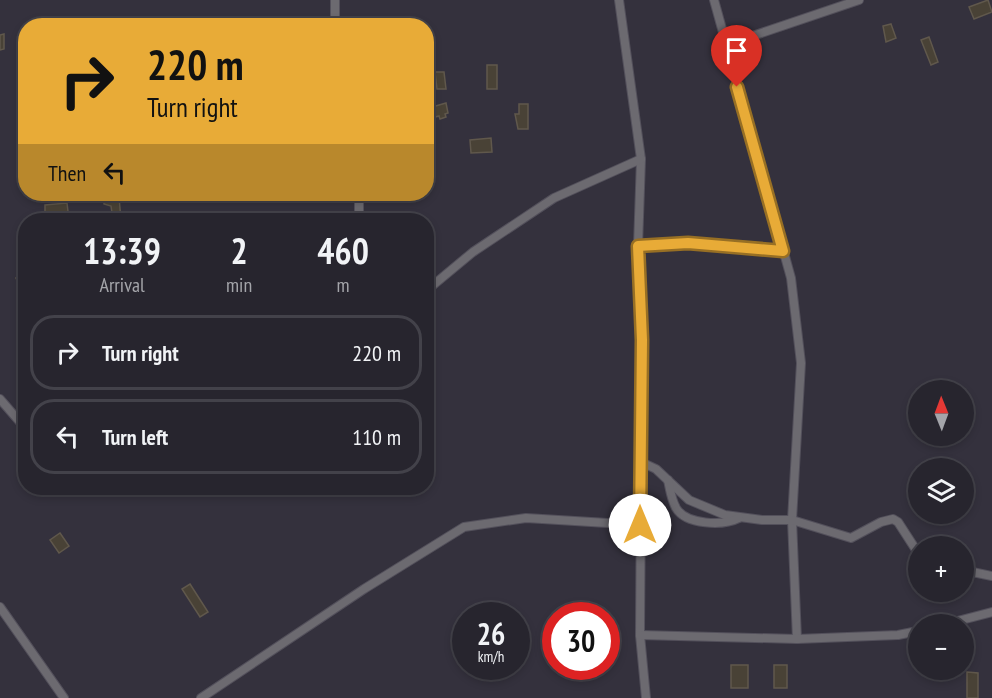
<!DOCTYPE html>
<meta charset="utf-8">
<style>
body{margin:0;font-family:"PT Sans Narrow",sans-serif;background:#2f2d36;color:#f1f3f6;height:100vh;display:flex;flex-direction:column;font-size:22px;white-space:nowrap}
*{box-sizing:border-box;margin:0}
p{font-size:20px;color:#a4a5aa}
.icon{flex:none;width:33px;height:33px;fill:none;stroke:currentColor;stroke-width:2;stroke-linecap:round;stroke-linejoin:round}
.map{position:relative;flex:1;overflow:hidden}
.sheet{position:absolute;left:18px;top:213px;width:416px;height:282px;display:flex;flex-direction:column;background:#27252e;border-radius:24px;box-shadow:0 3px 9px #0003,0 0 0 2px #43424a}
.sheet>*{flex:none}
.top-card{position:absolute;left:18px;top:18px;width:416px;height:183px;border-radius:24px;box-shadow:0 3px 9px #0003,0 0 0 2px #43424a;background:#e8ab37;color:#111;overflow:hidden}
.needle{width:39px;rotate:359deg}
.controls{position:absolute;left:908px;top:380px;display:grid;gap:12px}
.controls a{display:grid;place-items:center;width:66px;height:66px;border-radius:50%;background:#27252e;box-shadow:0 3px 9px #0003,0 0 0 2px #43424a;font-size:30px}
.speed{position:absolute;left:452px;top:602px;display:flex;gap:12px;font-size:30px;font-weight:700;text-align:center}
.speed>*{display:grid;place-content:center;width:78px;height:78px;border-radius:50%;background:#27252e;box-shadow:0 3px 9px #0003,0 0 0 2px #43424a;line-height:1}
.speed small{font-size:15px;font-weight:400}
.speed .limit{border:9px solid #d22;background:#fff;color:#111}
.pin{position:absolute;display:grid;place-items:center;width:51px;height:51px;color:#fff;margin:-62px -26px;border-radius:50% 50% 50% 0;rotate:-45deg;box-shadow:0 0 6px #0007}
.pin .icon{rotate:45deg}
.me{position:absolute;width:66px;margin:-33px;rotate:0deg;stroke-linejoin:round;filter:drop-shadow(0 0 4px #0008)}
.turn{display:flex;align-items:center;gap:21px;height:126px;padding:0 30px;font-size:27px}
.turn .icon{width:78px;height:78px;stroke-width:2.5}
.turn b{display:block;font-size:42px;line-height:51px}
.then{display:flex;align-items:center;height:57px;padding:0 30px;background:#0003;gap:12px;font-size:22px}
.eta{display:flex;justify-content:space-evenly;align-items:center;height:102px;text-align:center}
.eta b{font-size:36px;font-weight:700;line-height:42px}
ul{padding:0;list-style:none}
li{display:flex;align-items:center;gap:18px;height:75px;margin:0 12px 9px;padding:0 18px;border:3px solid #43424a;border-radius:24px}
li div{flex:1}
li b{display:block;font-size:22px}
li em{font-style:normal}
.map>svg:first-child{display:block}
.building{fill:#494236;stroke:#60584c;stroke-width:1.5}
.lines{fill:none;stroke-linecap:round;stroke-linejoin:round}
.minor-casing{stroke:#53505b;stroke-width:10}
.minor{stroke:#6c6a70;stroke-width:8}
.route-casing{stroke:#976f24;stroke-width:15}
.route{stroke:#e8ab37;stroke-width:10}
</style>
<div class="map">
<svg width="992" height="698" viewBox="0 0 992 698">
<rect width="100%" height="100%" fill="#34313d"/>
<g class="building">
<polygon points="988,0 992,12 974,19 969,7"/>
<polygon points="891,24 896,38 886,42 883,26"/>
<polygon points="4,34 4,49 0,50 0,35"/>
<polygon points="929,37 938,62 931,65 921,40"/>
<rect x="487" y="65" width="10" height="24"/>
<polygon points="435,72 444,72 446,89 437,89"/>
<polygon points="446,103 448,113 445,114 446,117 440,119 439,116 435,117 432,107"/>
<polygon points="519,104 528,104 528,129 518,129 515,114 519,114"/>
<polygon points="491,138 492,152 471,153 470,140"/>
<polygon points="119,197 121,220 106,220 113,220 111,206 104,204 104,199"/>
<polygon points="67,203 69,220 59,220 58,214 45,215 45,205"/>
<polygon points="26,276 26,301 24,301 23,295 19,296 17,290 21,289 16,278"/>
<polygon points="60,533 69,546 59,553 50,540"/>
<polygon points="190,584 208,612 200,617 182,589"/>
<rect x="731" y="665" width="17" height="23"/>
<rect x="774" y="665" width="13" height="23"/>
<polygon points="967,672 978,673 978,698 967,698"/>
</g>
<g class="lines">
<g class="minor-casing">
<g id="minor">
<polyline points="335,0 335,26"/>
<polyline points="619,0 641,159 638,246 642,340 640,635 646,698"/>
<polyline points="714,0 791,278 801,363 792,520 797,639"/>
<polyline points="726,45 859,0"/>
<polyline points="359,194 359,220"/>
<polyline points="638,246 688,243 783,251"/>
<polyline points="426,291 473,252 554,198 641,159"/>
<polyline points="0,399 26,429"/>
<polyline points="641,462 656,469 689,500 725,515 762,520 792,520 851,538 881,522 893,519 898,522 918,553"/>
<path d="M668,480C670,489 671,499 676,508C686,525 723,526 739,518"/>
<polyline points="963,570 992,576"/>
<polyline points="0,607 64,698"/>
<polyline points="946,624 992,612"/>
<polyline points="640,635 797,639 898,635 918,631"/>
<polyline points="201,698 364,589 464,527 526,518 640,525"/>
</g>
</g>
<use href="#minor" class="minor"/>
</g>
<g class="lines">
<g class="route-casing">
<polyline id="route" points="640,525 642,340 638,246 688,243 783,251 737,87"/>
</g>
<use href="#route" class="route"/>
</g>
</svg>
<div class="controls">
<a><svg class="needle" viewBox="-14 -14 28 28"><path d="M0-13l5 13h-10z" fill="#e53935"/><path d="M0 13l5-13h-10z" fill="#a4a5aa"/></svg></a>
<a><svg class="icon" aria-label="layers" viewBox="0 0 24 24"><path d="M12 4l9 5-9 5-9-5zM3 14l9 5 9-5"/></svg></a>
<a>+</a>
<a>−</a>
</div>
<div class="speed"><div>26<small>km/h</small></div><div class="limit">30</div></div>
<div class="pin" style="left:737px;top:87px;background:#d93025"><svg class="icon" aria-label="arrive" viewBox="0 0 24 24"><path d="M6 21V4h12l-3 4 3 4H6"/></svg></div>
<svg class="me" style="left:640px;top:525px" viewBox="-20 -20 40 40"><circle r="19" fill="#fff"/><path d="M0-13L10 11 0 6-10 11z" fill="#e8ab37"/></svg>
<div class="top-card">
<div class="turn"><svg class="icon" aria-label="right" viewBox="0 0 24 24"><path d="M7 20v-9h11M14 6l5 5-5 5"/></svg><div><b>220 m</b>Turn right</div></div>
<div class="then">Then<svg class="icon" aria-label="left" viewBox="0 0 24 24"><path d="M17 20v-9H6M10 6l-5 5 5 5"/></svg></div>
</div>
<section class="sheet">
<div class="eta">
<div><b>13:39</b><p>Arrival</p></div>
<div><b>2</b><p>min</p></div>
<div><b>460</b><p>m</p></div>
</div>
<ul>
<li><svg class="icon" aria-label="right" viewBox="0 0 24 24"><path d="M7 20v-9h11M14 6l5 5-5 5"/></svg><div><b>Turn right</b></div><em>220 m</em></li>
<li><svg class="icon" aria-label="left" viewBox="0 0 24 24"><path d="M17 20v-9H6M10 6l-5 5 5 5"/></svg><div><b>Turn left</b></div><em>110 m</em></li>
</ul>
</section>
</div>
